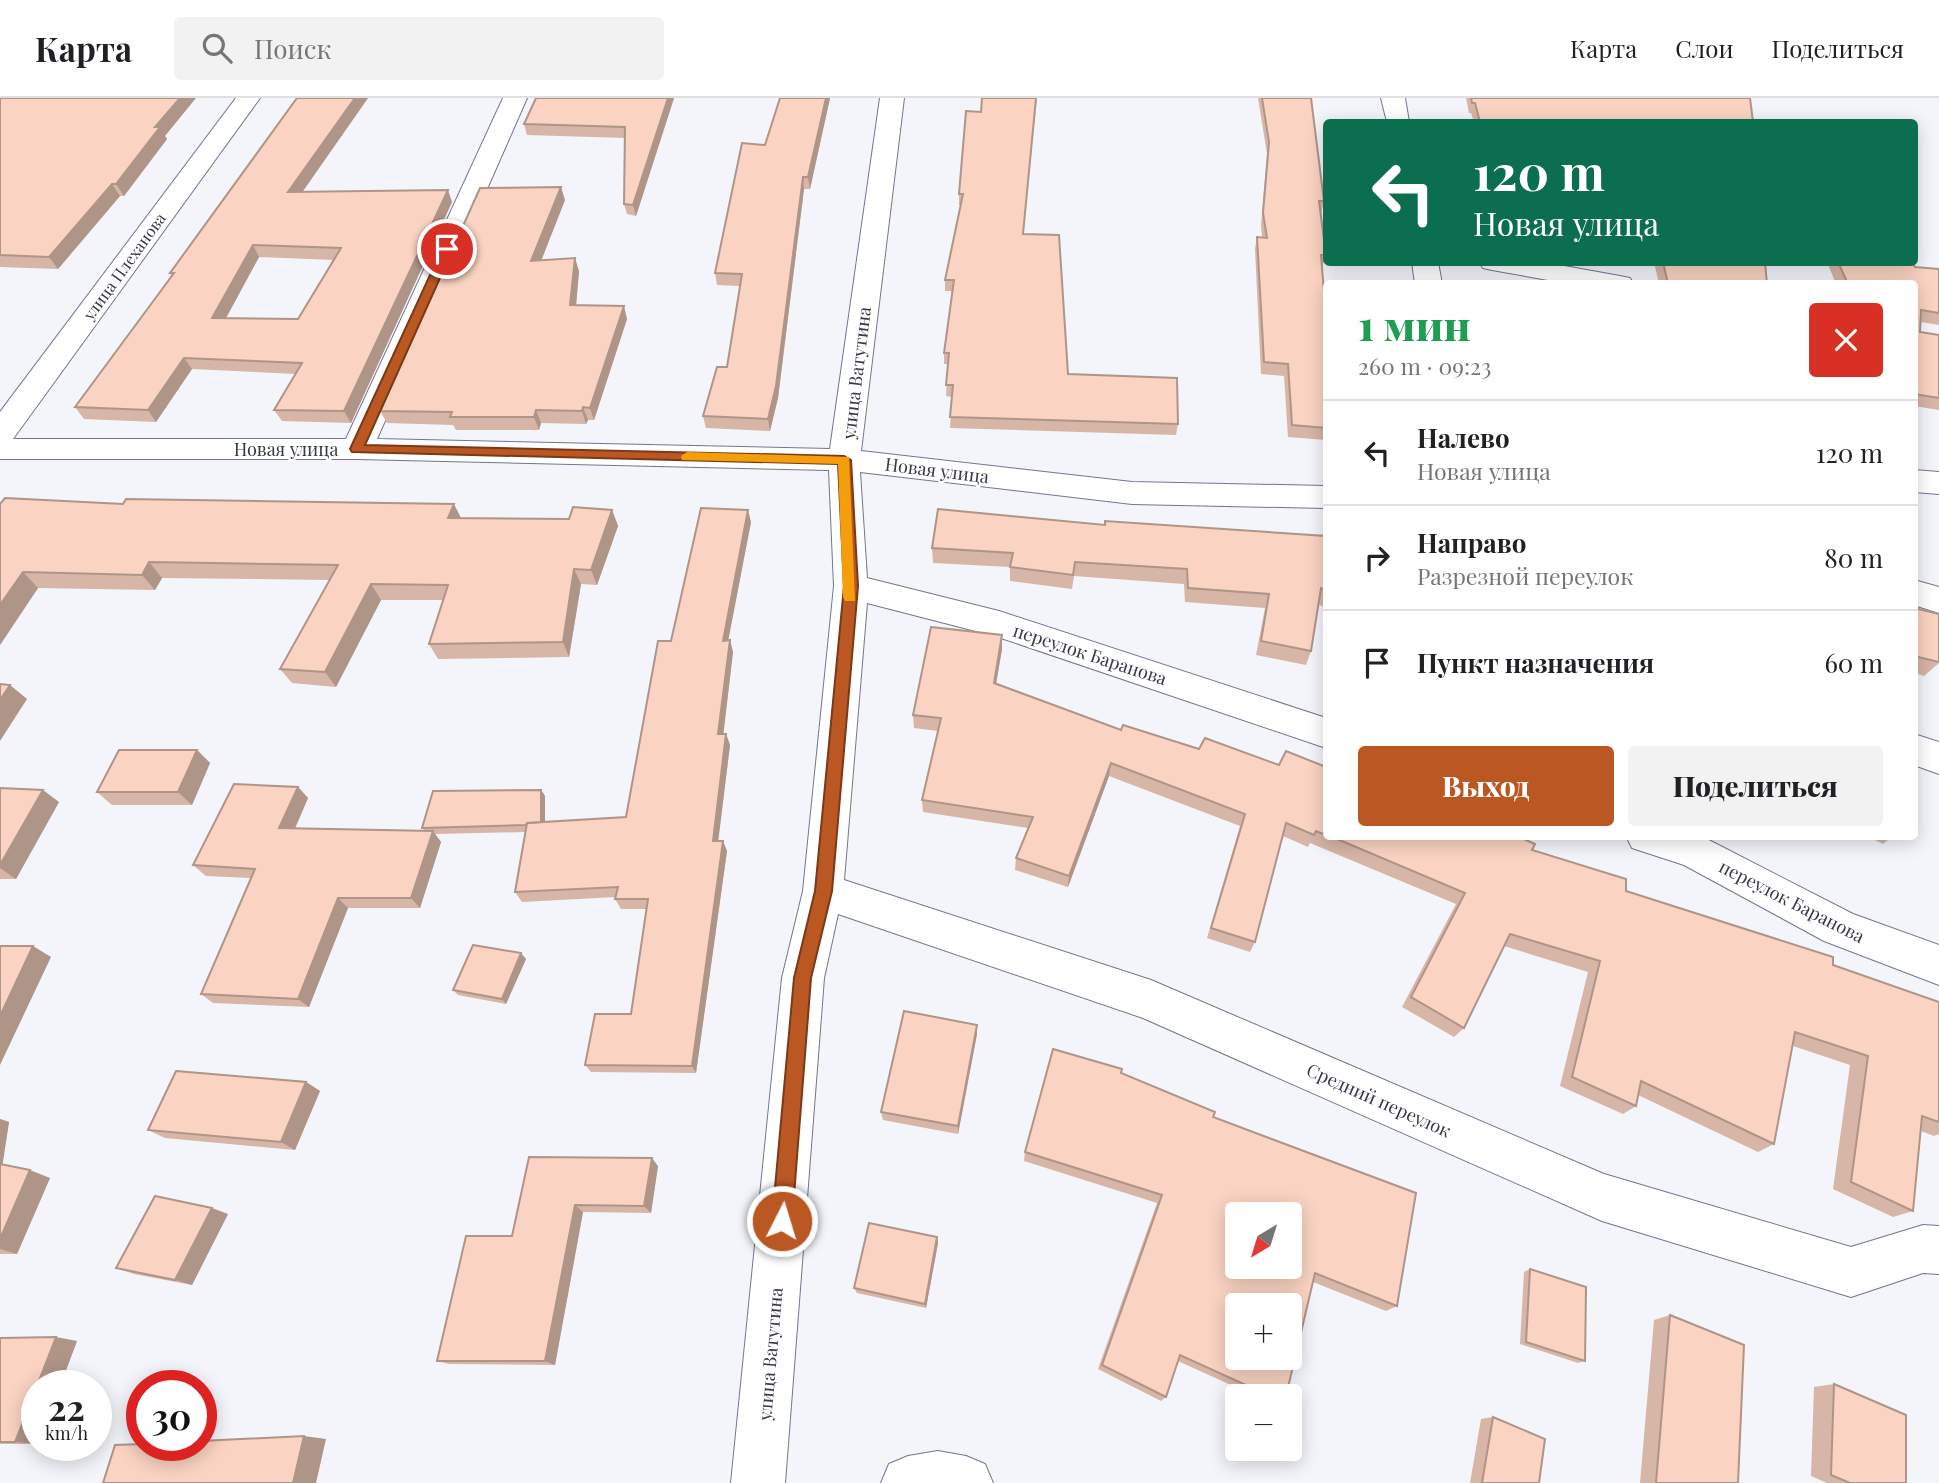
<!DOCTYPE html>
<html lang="ru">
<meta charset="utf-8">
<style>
body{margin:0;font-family:"Playfair Display",serif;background:#f2f2f2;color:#202124;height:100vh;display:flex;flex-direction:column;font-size:26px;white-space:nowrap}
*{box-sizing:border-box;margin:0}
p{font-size:23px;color:#757577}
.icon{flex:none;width:38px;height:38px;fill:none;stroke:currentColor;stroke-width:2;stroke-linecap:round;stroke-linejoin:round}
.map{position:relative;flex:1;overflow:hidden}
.side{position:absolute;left:1323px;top:182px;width:595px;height:560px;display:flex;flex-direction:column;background:#fff;border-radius:7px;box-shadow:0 4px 18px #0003}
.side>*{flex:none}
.hud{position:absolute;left:1323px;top:21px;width:595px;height:147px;border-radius:7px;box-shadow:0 4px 18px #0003;background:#0b6e4f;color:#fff;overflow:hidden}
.needle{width:46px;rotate:218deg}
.tools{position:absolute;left:1225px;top:1104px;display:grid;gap:14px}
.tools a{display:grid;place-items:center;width:77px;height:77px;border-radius:7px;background:#fff;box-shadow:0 4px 18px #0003;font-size:35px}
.speed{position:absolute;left:21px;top:1272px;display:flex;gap:14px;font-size:35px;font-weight:700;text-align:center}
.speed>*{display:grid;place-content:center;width:91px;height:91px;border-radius:50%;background:#fff;box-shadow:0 4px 18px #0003;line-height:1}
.speed small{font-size:18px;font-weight:400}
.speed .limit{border:10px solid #d22;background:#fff;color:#111}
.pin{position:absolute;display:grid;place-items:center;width:60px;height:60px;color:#fff;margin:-30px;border:4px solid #fff;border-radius:50%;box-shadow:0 2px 7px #0007}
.me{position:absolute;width:77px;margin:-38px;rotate:5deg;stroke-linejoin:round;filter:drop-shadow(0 0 5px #0008)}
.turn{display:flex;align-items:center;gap:24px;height:147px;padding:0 35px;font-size:32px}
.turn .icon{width:91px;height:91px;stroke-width:2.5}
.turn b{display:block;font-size:49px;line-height:60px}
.round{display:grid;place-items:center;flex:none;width:74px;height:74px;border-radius:7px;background:#f2f2f2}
.head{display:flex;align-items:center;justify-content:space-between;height:119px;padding:0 35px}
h1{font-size:42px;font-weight:800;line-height:52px;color:#1e9e55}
.button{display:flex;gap:14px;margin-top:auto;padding:14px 35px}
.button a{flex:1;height:80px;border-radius:7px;background:#bb5723;color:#fff;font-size:28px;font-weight:800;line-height:80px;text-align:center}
.button a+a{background:#f2f2f2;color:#202124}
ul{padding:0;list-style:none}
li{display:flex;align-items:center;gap:21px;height:105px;padding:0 35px;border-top:2px solid #e0e0e0}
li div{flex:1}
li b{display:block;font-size:26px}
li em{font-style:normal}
header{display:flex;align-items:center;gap:42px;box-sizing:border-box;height:98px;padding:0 35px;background:#fff;border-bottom:2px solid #e0e0e0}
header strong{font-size:33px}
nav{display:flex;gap:38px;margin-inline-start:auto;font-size:24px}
.search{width:490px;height:63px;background:#f2f2f2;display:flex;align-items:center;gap:18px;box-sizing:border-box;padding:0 24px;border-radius:7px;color:#757577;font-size:26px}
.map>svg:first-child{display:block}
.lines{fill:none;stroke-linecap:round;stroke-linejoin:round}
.minor-casing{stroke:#717691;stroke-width:2}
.minor{fill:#fff;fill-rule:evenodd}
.wall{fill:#d7b5a7;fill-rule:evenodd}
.shaded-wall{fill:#af9488}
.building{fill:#fad3c2;stroke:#af9488;stroke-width:2;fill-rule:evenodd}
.route{fill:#bb5723;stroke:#7a3917;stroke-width:2}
.slow{fill:#f59e0b}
.labels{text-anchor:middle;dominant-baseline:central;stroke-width:5;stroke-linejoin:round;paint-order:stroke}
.far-street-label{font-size:16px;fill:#363844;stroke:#fff}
.street-label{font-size:18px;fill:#363844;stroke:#fff}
</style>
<header>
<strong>Карта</strong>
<div class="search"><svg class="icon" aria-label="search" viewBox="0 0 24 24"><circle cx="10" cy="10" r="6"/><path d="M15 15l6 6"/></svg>Поиск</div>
<nav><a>Карта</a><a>Слои</a><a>Поделиться</a></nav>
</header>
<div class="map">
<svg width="1939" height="1385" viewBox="0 0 1939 1385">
<rect width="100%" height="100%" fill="#f3f5fb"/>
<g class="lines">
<g class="minor-casing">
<g id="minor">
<polygon points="236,0 260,0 13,341 346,341 503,0 527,0 377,341 830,351 880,0 904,0 861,353 1132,384 1326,388 1326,410 1132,406 860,374 867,480 999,513 1326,620 1326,650 995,538 867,505 844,782 1151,882 1604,1076 1851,1149 1923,1127 1939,1128 1939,1176 1923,1175 1851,1199 1602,1123 1143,920 838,816 824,880 785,1385 731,1385 782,880 803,793 834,488 829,372 357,361 0,361 0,314"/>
<polygon points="1381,0 1405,0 1409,24 1387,24"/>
<polygon points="1412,164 1438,164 1442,186 1415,186"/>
<polygon points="1479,164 1542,164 1620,178 1630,180 1633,186 1570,186 1492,172 1483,170"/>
<polygon points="1914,372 1939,374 1939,396 1914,394"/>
<polygon points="1914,482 1939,489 1939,515 1914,507"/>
<polygon points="1914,636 1939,644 1939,676 1914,667"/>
<polygon points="1626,738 1701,738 1853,816 1939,847 1939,887 1824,843 1684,767 1632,750"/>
<polygon points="938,1353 966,1358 985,1366 993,1385 881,1385 889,1366 908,1358"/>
</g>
</g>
<use href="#minor" class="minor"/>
</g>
<g class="wall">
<polygon points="0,0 165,38 167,41 124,98 120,98 58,171 0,169"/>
<path d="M368,0L302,94L452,104L351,325L282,323L274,312L296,276L192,271L156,324L84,321L75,309L172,178L170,175ZM259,159L334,162L298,221L226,220Z"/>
<polygon points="536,0 674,0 636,118 627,116 624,106 625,40 527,37 524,26"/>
<polygon points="830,0 810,91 804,91 778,300 770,333 706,330 703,318 727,269 740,188 717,187 715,175 765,47"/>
<polygon points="982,0 1037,0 1023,136 1068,276 1178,326 1176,337 950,330 952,299 946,298 948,266 944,266 944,255 952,193 945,193 945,182 961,107 959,107 959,96 981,14"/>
<polygon points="1258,0 1311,0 1324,103 1321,115 1326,157 1322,169 1326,219 1326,342 1288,339 1284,278 1261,276 1255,151 1257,139 1262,140 1261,127 1267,56"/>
<polygon points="1466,0 1750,0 1753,24 1474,24 1471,15 1469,15"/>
<polygon points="565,102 541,162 579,173 576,207 627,221 594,322 588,322 586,326 541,325 539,332 456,332 453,327 387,325 380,313"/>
<polygon points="1654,164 1765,164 1767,186 1659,186"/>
<polygon points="1827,164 1912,164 1915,169 1939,171 1939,227 1921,224 1920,234 1939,237 1939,312 1914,308 1914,186 1836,186"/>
<polygon points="0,406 123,406 461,420 569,421 612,412 618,428 597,487 581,486 569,559 438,561 429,546 443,502 381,502 336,589 292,585 280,571 330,482 162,480 155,492 38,490 0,547"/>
<polygon points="751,424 728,542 730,542 733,554 723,636 726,636 730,647 718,743 723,743 727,753 696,975 591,974 585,967 631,916 647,811 621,811 615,801 616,799 522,804 515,794 525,734 435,736 441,744 420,810 348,810 309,909 213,905 201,896 251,780 206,778 193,767 298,689 308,700 295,731 425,733 422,730 541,692 545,698 545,724 626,719 671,543"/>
<polygon points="1104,427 1326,438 1326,510 1318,506 1311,553 1306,567 1256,557 1265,510 1185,504 1184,486 1074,478 1072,491 1010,483 1010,469 933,465 932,450"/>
<polygon points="1914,510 1939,516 1939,565 1924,578 1914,575"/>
<polygon points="1002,537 1002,551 996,585 1121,632 1199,651 1279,667 1326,669 1326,738 1517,738 1532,752 1626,793 1939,904 1939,1036 1934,1038 1921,1033 1913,1113 1893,1119 1833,1091 1850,967 1793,948 1774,1046 1758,1054 1638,997 1636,1008 1623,1016 1560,988 1588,874 1504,848 1464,930 1454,939 1402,909 1456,806 1310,745 1308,749 1283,738 1255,844 1250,854 1207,840 1240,728 1109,678 1068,789 1015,772 1016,760 1028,730 923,714 922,702 938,633 914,630 913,617"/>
<polygon points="197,652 210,665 192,707 112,707 97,694"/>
<polygon points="0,690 59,704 16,781 0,781"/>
<polygon points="1867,738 1893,738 1883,746"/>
<polygon points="526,861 506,906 458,897 453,892"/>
<polygon points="977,927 977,936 958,1036 883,1022 881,1014"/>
<polygon points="1121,975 1213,1019 1397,1208 1386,1213 1313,1184 1286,1298 1255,1298 1178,1263 1166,1299 1161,1303 1098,1271 1157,1105 1024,1063 1025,1054"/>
<polygon points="306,984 320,993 295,1052 165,1040 148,1032"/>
<polygon points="0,1021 9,1024 2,1067 50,1080 17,1156 0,1156"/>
<polygon points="529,1059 658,1068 651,1115 583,1114 555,1267 449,1266 437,1263 512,1138"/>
<polygon points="228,1116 192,1187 134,1176 116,1170"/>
<polygon points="937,1139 938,1145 926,1210 857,1195 854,1190"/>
<polygon points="1530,1171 1585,1263 1578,1265 1520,1246 1524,1174"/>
<polygon points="1670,1217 1738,1385 1640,1385 1654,1222"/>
<polygon points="0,1240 77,1243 60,1288 37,1288 37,1346 0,1346"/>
<polygon points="1834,1286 1906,1385 1827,1385 1811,1378 1814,1289"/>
<polygon points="1493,1319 1539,1385 1470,1385 1481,1321"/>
</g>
<g class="shaded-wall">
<polygon points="180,0 196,0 165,38 167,41 124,98 116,86 155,29"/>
<polygon points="355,0 368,0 294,106 288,94"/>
<polygon points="668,0 674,0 636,118 633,107"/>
<polygon points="826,0 830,0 810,91 808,79"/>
<polygon points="803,79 804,91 778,300 770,333 768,321"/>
<polygon points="112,86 120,98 58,171 49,159"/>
<polygon points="561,89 565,102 536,176 531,163"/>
<polygon points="448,92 452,104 351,325 344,313"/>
<polygon points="253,147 259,159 220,231 212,220"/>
<polygon points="575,160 579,173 575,220 570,207"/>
<polygon points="624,208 627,221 594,322 590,310"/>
<polygon points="184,260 192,271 156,324 148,312"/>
<polygon points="583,309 588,322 586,326 582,313"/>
<polygon points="536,312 541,325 539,332 534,319"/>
<polygon points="454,406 462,422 448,420"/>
<polygon points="612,412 618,428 597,487 591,472"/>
<polygon points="748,412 751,424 726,554 723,543"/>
<polygon points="149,464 162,480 155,492 142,477"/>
<polygon points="574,471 581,486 569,559 563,544"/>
<polygon points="23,474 38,490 0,547 0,507"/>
<polygon points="371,486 381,502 336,589 325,574"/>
<polygon points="1002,537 1002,551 994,598 994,585"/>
<polygon points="730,542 733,554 722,648 718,636"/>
<polygon points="10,587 27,601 0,643 0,602"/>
<polygon points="726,636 730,647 717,753 713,743"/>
<polygon points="197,652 210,665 192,707 178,694"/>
<polygon points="1111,665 1109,678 1068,789 1069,778"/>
<polygon points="298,689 308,700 290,741 279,730"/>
<polygon points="43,692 59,704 16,781 0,770 0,767"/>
<polygon points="541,692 545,698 545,733 541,727"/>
<polygon points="433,733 441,744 420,810 411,800"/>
<polygon points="723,743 727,753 696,975 692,968"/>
<polygon points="338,800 348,810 309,909 298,901"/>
<polygon points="33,848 51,859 0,967 0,918"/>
<polygon points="521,855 526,861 506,906 502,901"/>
<polygon points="977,927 977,936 958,1036 958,1028"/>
<polygon points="306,984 320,993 295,1052 281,1044"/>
<polygon points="0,1021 9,1024 2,1070 0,1069"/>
<polygon points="652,1060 658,1068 651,1115 644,1108"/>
<polygon points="30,1072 50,1080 17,1156 0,1151 0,1141"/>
<polygon points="575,1107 583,1114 555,1267 545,1263"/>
<polygon points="212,1110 228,1116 192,1187 175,1182"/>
<polygon points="937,1139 938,1145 926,1210 925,1206"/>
<polygon points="56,1239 77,1243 60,1288 37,1288"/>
<polygon points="37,1289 37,1346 15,1344"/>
<polygon points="304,1338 326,1341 316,1385 293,1385"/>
</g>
<g class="building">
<polygon points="0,0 180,0 155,29 160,29 116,86 112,86 49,159 0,157"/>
<path d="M297,0H355L288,94L448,92L344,313L274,312L302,265L184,260L148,312L75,309L174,175H170ZM253,147L341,150L298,221L212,220Z"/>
<polygon points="536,0 668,0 633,107 624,106 625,29 524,26"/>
<polygon points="780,0 826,0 808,79 803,79 776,288 768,321 703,318 717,269 727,269 742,176 715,175 742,45 765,47"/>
<polygon points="982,0 1036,0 1023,136 1059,137 1068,276 1177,280 1178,326 950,319 953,287 946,287 949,255 944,255 954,182 945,182 963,96 959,96 966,13 981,14"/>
<polygon points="1262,0 1311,0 1324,103 1319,103 1326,157 1321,157 1326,219 1326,330 1292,327 1288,266 1264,264 1257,139 1267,140 1263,115 1269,44"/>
<polygon points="1471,0 1750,0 1753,24 1480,24 1475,5 1472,5"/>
<polygon points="561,89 531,163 575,160 570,207 624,208 590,310 583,309 582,313 536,312 534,319 450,319 452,314 380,313 480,90"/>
<polygon points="1663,164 1765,164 1767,186 1668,186"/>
<polygon points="1838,164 1912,164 1915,169 1939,171 1939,215 1921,212 1920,234 1939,237 1939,300 1914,296 1914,186 1848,186"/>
<polygon points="5,400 123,406 126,401 454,406 448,420 569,421 573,409 612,412 591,472 574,471 563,544 429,546 448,487 371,486 325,574 280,571 338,467 149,464 142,477 23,474 0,507 0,406"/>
<polygon points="701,410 748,412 723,543 730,542 718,636 726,636 713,743 723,743 692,968 585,967 595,916 631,916 648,801 615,801 618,789 515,794 527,725 626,719 658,543 671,543"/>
<polygon points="938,411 1105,427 1105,423 1326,438 1326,493 1321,490 1311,553 1261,543 1269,496 1188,490 1187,471 1075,464 1073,477 1010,469 1013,455 932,450"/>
<polygon points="1914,510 1939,516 1939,564 1914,558"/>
<polygon points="931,529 1002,537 994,585 1121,632 1123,627 1199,651 1205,640 1279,667 1286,653 1326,669 1326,737 1316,733 1314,737 1286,725 1255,844 1211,830 1245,716 1111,665 1069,778 1016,760 1033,719 922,702 941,620 913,617"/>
<polygon points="0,586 10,587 0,602"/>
<polygon points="119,652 197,652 178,694 97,694"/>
<polygon points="234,686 298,689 279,730 433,733 411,800 338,800 298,901 201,896 255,771 193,767"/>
<polygon points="0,690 43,692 0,767"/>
<polygon points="541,692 541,724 527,725 526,727 422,730 433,693"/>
<polygon points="1330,738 1517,738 1535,746 1532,752 1626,781 1626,793 1833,859 1833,867 1939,904 1939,1024 1922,1018 1913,1113 1851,1084 1868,958 1795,934 1774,1046 1641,983 1636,1008 1572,979 1600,863 1510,836 1464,930 1411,899 1465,795"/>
<polygon points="473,847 521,855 502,901 453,892"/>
<polygon points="0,848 33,848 0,918"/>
<polygon points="904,913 977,927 958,1028 881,1014"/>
<path d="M1053,951L1122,971L1121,975L1215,1014L1213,1019L1416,1095L1397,1208L1315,1175L1286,1298H1270L1180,1257L1166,1299L1102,1267L1162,1097L1025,1054ZM1237,1116H1290V1169H1237ZM1237,1208H1290V1260H1237Z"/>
<polygon points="176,973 306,984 281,1044 148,1032"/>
<polygon points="529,1059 652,1060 644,1108 575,1107 545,1263 437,1263 466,1138 512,1138"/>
<polygon points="0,1066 30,1072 0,1141"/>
<polygon points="155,1098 212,1110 175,1182 116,1170"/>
<polygon points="869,1125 937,1139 925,1206 854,1190"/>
<polygon points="1530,1171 1586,1189 1585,1263 1526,1244"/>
<polygon points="1670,1217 1744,1247 1738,1385 1656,1385"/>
<polygon points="56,1239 15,1344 0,1344 0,1240"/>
<polygon points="1834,1286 1906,1317 1906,1385 1850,1385 1831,1377"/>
<polygon points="1493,1319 1545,1341 1539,1385 1482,1385"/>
<polygon points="304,1338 293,1385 103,1385 115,1347 142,1346 142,1348 201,1348 201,1343"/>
</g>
<polygon class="route" points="447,147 453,151 365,347 844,358 851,362 858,488 832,793 811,880 792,1123 789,1130 782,1133 775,1130 772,1123 794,880 815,793 844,488 838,366 352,354 350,351 442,151"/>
<polygon class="slow" points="687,354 849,359 855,503 845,503 843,499 838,366 682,362 681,358"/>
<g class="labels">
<g class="far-street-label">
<text transform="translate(124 168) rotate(-54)">улица Плеханова</text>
</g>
<g class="street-label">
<text transform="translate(856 275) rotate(-83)">улица Ватутина</text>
<text x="286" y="351">Новая улица</text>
<text transform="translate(937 372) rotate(7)">Новая улица</text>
<text transform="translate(1090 556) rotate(18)">переулок Баранова</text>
<text transform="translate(1792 803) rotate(27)">переулок Баранова</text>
<text transform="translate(1379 1002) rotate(24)">Средний переулок</text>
<text transform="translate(770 1256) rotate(-85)">улица Ватутина</text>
</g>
</g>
</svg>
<div class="tools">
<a><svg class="needle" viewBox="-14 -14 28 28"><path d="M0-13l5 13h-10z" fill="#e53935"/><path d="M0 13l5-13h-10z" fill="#757577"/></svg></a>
<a>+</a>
<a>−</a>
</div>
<div class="speed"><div>22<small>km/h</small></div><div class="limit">30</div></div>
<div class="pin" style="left:447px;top:151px;background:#d93025"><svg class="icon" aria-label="arrive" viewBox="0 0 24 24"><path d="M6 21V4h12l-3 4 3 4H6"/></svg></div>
<svg class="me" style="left:782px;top:1123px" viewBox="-20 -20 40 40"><circle r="17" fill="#bb5723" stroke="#fff" stroke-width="3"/><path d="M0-11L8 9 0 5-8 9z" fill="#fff"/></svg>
<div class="hud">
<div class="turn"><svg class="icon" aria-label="left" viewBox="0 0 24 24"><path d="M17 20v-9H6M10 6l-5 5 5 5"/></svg><div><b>120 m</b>Новая улица</div></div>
</div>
<section class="side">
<div class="head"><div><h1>1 мин</h1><p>260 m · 09:23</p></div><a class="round" style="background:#d93025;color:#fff"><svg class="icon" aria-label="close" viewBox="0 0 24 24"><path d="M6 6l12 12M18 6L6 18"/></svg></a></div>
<ul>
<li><svg class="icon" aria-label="left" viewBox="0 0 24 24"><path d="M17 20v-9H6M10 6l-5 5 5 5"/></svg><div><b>Налево</b><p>Новая улица</p></div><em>120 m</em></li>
<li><svg class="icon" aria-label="right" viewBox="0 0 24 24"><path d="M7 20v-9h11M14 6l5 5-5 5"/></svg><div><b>Направо</b><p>Разрезной переулок</p></div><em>80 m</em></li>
<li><svg class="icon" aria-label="arrive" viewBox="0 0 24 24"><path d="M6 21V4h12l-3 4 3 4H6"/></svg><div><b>Пункт назначения</b></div><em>60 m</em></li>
</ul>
<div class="button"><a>Выход</a><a>Поделиться</a></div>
</section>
</div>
